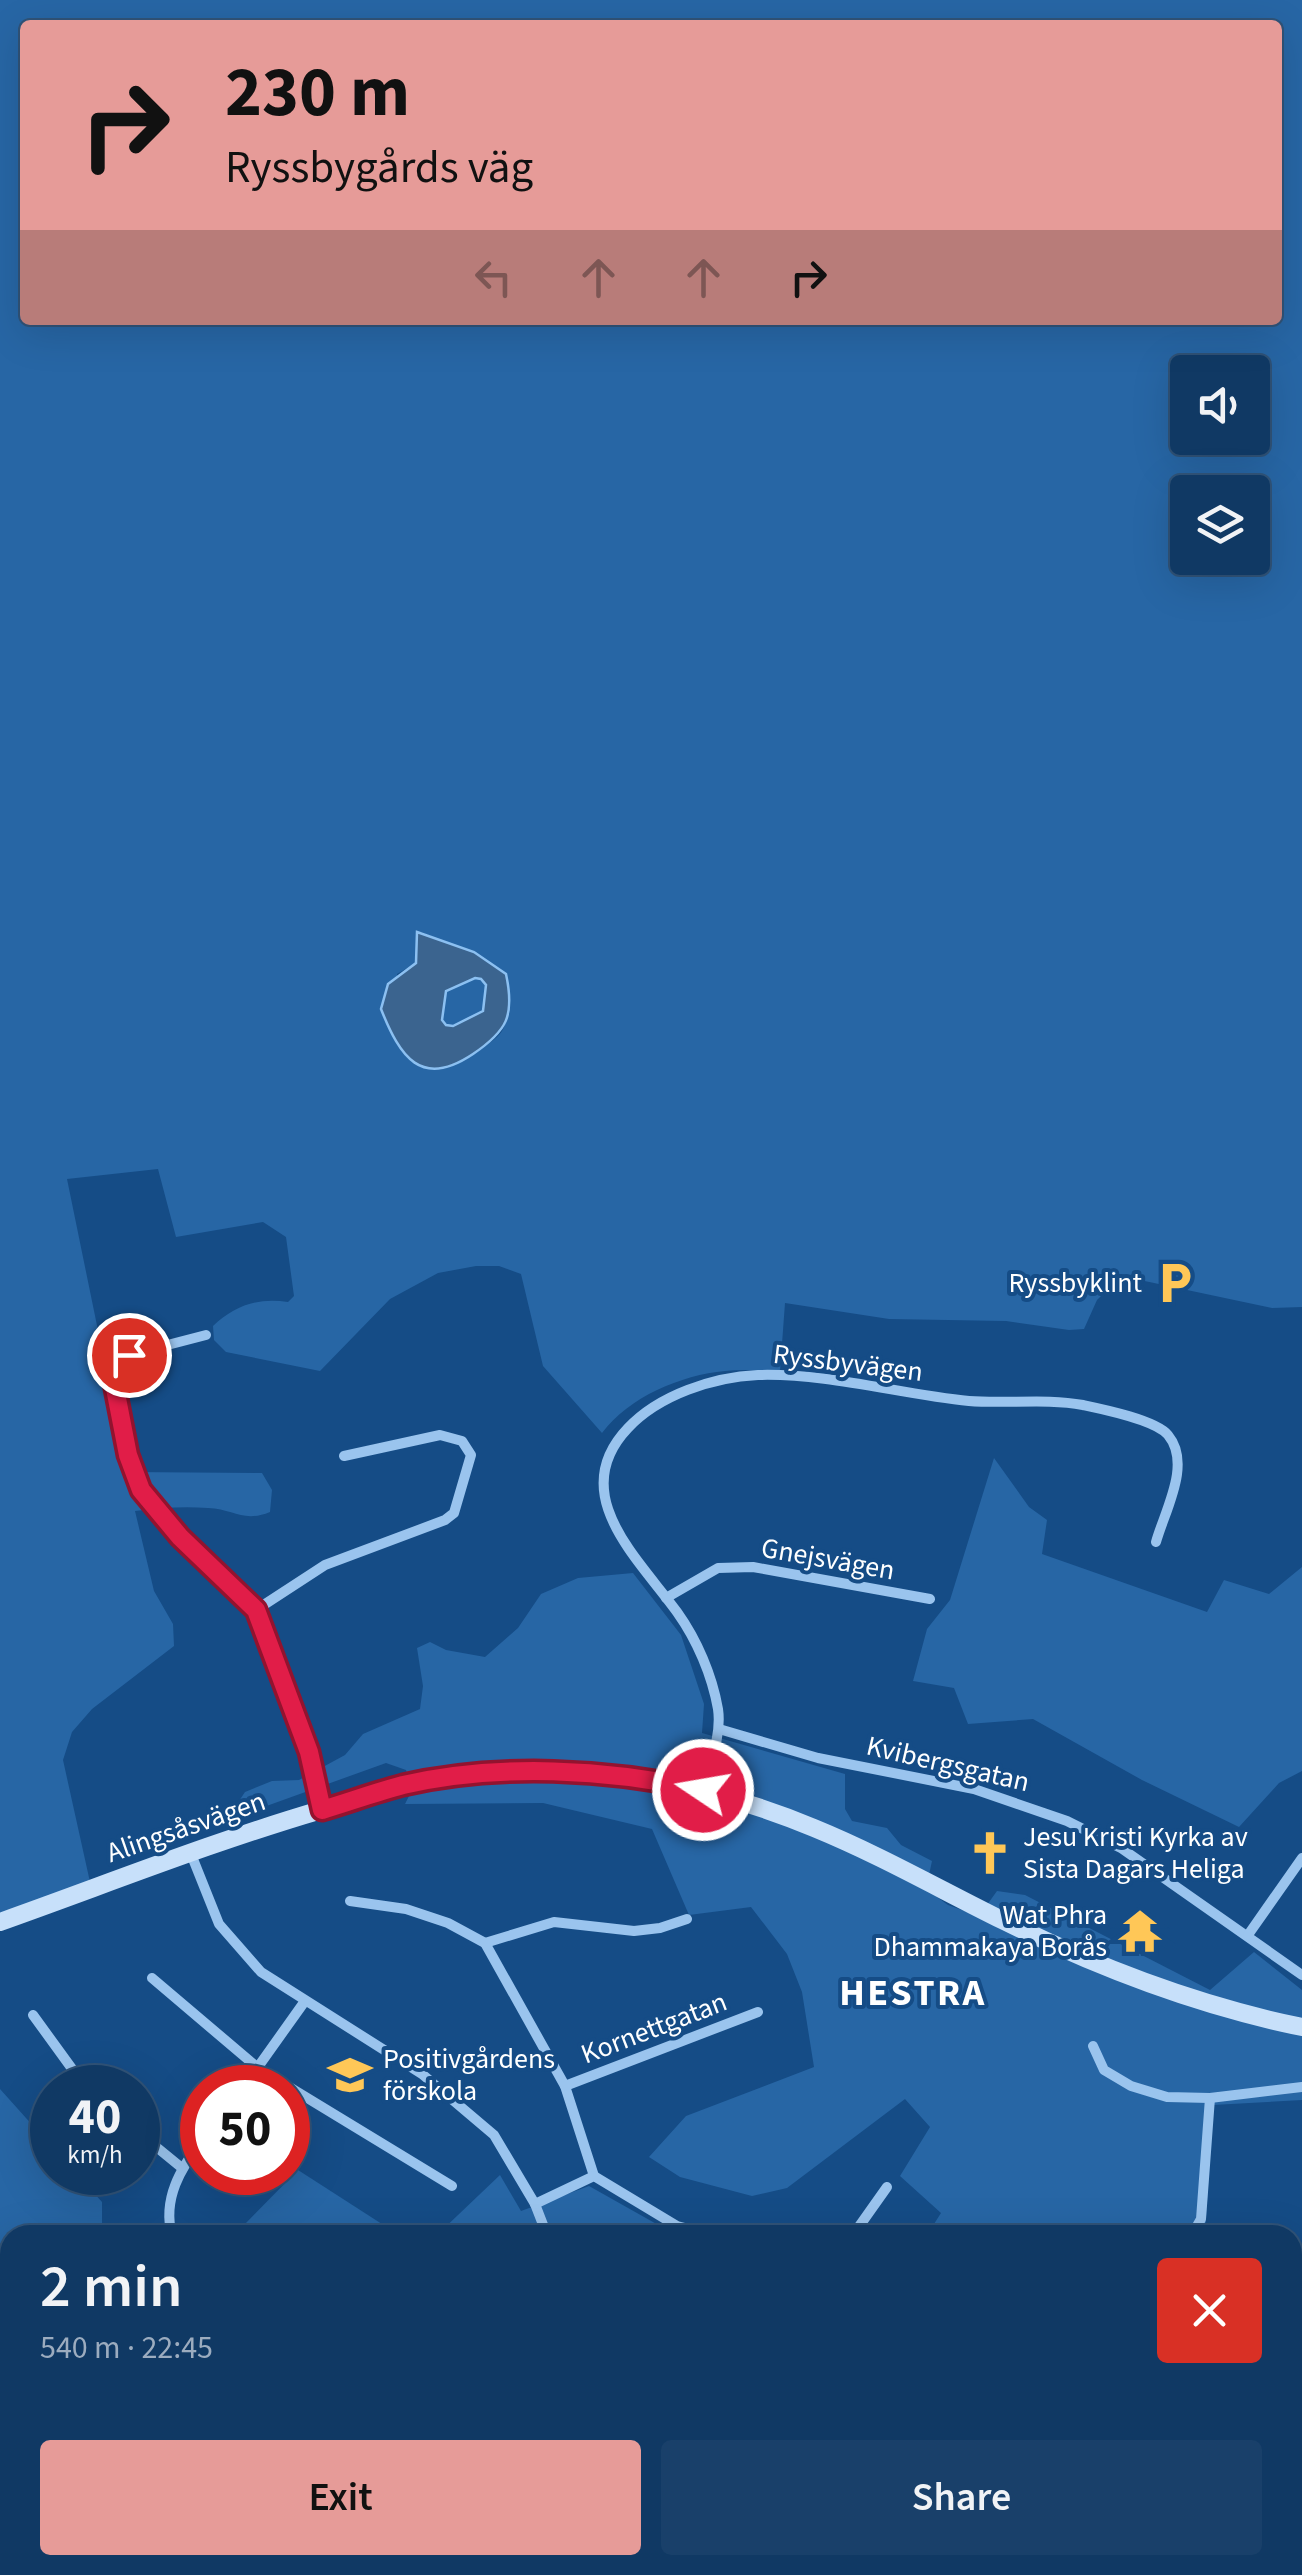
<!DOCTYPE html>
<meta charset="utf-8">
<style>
body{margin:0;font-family:"Source Sans 3",sans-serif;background:#19406a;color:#f1f3f6;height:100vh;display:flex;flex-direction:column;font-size:38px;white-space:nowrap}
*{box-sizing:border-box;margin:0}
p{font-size:32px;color:#9cacbf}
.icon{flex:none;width:55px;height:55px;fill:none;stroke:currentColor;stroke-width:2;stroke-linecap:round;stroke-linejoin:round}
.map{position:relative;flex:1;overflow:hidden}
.drawer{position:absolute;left:0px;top:2225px;width:1302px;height:350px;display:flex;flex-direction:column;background:#103964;border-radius:30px 30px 0 0;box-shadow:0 10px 40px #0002,0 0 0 2px #305378}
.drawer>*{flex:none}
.top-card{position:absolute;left:20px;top:20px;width:1262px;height:305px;border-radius:10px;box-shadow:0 10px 40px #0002,0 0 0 2px #305378;background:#e69b98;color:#111;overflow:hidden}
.buttons{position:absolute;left:1170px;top:355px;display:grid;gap:20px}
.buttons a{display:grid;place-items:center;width:100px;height:100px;border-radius:10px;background:#103964;box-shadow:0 10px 40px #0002,0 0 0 2px #305378;font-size:50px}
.speed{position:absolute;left:30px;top:2065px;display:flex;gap:20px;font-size:50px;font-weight:700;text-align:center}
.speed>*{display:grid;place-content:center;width:130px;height:130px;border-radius:50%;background:#103964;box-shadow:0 10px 40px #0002,0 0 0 2px #305378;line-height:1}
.speed small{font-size:25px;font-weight:400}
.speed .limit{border:15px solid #d22;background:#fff;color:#111}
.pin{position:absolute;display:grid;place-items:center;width:85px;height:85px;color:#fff;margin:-42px;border:5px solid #fff;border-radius:50%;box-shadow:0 2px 10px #0007}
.me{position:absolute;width:110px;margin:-55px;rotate:282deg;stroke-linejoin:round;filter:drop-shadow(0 0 8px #0008)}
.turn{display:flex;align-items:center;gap:35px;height:210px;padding:0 40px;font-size:45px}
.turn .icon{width:130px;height:130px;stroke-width:2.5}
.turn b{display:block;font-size:70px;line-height:85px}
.lanes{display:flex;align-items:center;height:95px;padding:0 40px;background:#0003;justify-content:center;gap:50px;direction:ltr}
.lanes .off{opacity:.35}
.round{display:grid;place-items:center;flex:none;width:105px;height:105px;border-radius:10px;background:#19406a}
.head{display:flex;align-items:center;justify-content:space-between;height:170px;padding:0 40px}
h1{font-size:60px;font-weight:600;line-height:75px}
.cta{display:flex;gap:20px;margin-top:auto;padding:20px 40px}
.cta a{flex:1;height:115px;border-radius:10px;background:#e69b98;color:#111;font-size:40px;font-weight:600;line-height:115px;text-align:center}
.cta a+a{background:#19406a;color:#f1f3f6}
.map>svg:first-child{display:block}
.green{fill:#2766a5;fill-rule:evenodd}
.water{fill:#3b648f;stroke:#8cc0f1;stroke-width:2.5;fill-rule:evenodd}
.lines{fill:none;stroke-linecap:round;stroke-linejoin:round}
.street{stroke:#9ac4ee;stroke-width:10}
.secondary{stroke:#c7e0fa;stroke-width:18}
.route-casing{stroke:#92132f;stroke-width:25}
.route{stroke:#e11d48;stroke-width:18}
.labels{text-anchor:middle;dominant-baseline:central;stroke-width:8;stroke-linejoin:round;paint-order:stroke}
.poi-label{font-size:28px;fill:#fff;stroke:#154c86;text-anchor:end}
.street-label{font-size:28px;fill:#fff;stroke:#154c86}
.district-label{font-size:38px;font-weight:bold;letter-spacing:2.5px;fill:#fff;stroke:#154c86}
</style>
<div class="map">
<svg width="1302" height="2575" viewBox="0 0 1302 2575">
<rect width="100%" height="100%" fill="#154c86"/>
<g class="green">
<path d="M0,0H1302V1307L1272,1308L1121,1276L1097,1300L1084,1329L1069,1330L1006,1321L889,1319L785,1303L780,1371C762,1371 743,1369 725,1371C681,1375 629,1397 602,1433L543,1366L521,1274L499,1266H476L438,1273L390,1299L320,1371L226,1352L214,1340L213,1326C234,1306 258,1297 288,1302L294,1296L286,1237L263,1222L176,1237L158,1169L67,1179L127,1472L262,1473L272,1490L270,1512C243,1523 234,1509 208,1508C183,1506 159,1508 135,1511L154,1591L173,1624L174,1646L92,1709L72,1732L63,1760L90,1882L0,1913ZM25,25H1278V320H25ZM1188,372H1252V438H1188ZM1188,492H1252V558H1188ZM421,932L445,942L510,992C508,1004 508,1021 502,1031C496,1040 485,1046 476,1051C441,1075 432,1078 400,1048L397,974L416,963Z"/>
<polygon points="475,978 481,978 486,985 483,1011 453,1026 446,1026 442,1021 446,991"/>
<polygon points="994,1458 1029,1507 1047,1520 1042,1554 1207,1612 1224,1580 1269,1594 1302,1567 1302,1771 1279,1783 1239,1827 1142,1780 1033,1719 968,1724 954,1688 913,1681 927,1629 950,1600"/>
<polygon points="633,1573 681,1635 704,1704 702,1733 845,1774 845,1809 852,1821 887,1828 901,1845 932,1861 926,1889 948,1905 979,1916 997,1891 1025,1895 1210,1990 1254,1952 1302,1990 1302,2100 1213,2105 1205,2235 927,2235 941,2213 900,2176 930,2127 905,2099 787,2188 752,2196 680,2177 649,2157 686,2116 814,2067 802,1992 787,1954 751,1907 689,1915 652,1829 543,1803 405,1804 412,1790 406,1770 386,1763 233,1818 231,1813 245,1792 272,1781 299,1780 345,1755 363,1734 420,1709 423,1686 417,1648 430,1642 446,1650 485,1657 518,1628 541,1594 578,1578"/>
<polygon points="0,2089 52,2147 52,2172 76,2173 102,2202 102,2235 10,2235 10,2565 338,2565 355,2575 0,2575"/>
<polygon points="298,2170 399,2235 249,2235 244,2225"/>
<polygon points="500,2175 521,2211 589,2186 676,2235 437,2235"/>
<polygon points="848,2565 1213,2565 1235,2569 1244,2575 850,2575"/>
</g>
<path class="water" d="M417,932L474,952L506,974C515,1016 507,1031 473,1054C421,1089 400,1057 381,1009L388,984L416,963ZM475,978L481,979L486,985L483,1011L453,1026L446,1025L442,1020L446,991Z"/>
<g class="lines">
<g class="street">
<polyline points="206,1335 129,1355 118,1364 113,1378 128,1455 141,1490 162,1515 256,1610 298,1720 322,1810"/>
<polyline points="666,1598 718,1568 753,1567 930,1599"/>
<polyline points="256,1610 325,1565 445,1520 454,1513 471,1455 462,1441 440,1435 344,1456"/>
<polyline points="719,1729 818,1758 974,1789 1067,1821 1121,1848 1302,1975"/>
<path d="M703,1790C709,1765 722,1736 718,1709C712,1675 697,1640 677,1612C639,1559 565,1494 628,1428C659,1395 713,1377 758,1375C829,1373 899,1394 969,1401C1007,1404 1046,1398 1083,1405C1102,1409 1156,1420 1168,1435C1192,1464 1165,1510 1156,1542"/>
<polyline points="191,1854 219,1924 261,1972 422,2074 494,2135 535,2204 547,2235"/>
<polyline points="350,1901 406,1909 448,1923 485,1943 565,2086 594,2176"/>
<polyline points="1248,1935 1302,1858"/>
<polyline points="485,1943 554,1922 634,1931 660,1928 687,1919"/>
<polyline points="152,1978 258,2068 452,2186"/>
<polyline points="33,2015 86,2088"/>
<polyline points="1093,2046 1104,2070 1131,2086 1167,2097 1210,2098 1302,2087"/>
<polyline points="565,2086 758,2012"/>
<polyline points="243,2088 305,2001"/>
<polyline points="138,2132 182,2168"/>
<polyline points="535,2204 594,2176 677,2226 712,2235"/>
<path d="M172,2235C162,2199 181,2168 202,2140"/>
<polyline points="853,2235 887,2187"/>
<polyline points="1192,2235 1201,2219 1210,2098"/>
<polyline points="1292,2299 1302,2324"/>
<polyline points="1292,2448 1302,2444"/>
<polyline points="574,2565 576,2575"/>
</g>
<path class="secondary" d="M0,1922C107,1884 212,1842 321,1810C349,1802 378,1790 408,1785C545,1759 686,1774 814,1828C880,1855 941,1890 1004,1921C1099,1968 1198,2006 1302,2027"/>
</g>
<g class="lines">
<g class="route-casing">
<path id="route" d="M129,1355L118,1364L113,1378L128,1455L141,1490L180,1537L256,1610L309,1752L322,1810C349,1802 376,1792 403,1785C499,1763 608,1769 703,1790"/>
</g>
<use href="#route" class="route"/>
</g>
<defs>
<g id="parking-bare" transform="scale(3.45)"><path d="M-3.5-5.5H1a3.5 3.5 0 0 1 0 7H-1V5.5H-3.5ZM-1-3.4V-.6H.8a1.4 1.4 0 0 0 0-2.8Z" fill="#ffc757" stroke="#154c86" stroke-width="2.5" paint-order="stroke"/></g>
<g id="church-bare" transform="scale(3.45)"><path d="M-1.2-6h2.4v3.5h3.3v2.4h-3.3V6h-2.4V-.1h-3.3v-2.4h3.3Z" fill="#ffc757" stroke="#154c86" stroke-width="2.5" paint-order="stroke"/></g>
<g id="temple-bare" transform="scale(3.45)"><path d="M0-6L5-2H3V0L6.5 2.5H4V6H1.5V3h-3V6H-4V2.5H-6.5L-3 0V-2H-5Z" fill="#ffc757" stroke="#154c86" stroke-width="2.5" paint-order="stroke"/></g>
<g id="school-bare" transform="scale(3.45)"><path d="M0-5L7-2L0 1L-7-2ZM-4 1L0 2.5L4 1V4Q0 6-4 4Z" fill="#ffc757" stroke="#154c86" stroke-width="2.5" paint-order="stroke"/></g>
</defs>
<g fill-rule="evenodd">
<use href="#parking-bare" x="1175" y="1283"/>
<use href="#church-bare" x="990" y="1853"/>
<use href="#temple-bare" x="1140" y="1931"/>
<use href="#school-bare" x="350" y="2075"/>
</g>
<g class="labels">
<g class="poi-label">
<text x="1142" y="1283">Ryssbyklint</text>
<text x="1023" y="1837" text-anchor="start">Jesu Kristi Kyrka av<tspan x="1023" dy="32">Sista Dagars Heliga</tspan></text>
<text x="1107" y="1915">Wat Phra<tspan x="1107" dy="32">Dhammakaya Borås</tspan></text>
<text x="383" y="2059" text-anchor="start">Positivgårdens<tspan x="383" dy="32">förskola</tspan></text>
</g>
<g class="street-label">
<text transform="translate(848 1363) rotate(7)">Ryssbyvägen</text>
<text transform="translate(828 1559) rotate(10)">Gnejsvägen</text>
<text transform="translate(948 1764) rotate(13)">Kvibergsgatan</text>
<text transform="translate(186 1827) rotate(-19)">Alingsåsvägen</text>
<text transform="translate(654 2028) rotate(-21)">Kornettgatan</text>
</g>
<g class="district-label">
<text x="913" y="1993">HESTRA</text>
</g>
</g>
</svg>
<div class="buttons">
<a><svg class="icon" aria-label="sound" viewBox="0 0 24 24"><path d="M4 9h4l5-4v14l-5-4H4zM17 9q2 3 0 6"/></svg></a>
<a><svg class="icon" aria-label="layers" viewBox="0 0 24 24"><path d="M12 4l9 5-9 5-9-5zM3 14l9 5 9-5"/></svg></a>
</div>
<div class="speed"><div>40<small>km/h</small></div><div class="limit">50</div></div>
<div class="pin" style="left:129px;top:1355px;background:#d93025"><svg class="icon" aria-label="arrive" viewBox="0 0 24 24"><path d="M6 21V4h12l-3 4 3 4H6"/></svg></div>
<svg class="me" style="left:703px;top:1790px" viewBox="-20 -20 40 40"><circle r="17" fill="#e11d48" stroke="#fff" stroke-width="3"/><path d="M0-11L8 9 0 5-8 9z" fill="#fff"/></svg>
<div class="top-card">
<div class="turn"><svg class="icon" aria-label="right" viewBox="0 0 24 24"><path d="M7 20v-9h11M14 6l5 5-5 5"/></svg><div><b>230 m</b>Ryssbygårds väg</div></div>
<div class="lanes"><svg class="icon off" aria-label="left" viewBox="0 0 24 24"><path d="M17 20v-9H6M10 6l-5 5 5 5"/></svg><svg class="icon off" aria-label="ahead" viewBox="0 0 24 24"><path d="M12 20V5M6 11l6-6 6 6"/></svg><svg class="icon off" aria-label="ahead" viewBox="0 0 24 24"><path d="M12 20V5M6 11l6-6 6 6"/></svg><svg class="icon" aria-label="right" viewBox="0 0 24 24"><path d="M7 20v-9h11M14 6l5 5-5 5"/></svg></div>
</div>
<section class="drawer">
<div class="head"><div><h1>2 min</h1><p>540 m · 22:45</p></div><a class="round" style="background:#d93025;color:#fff"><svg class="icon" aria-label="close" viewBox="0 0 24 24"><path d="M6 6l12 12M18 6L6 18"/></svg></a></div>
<div class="cta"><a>Exit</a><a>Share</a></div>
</section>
</div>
